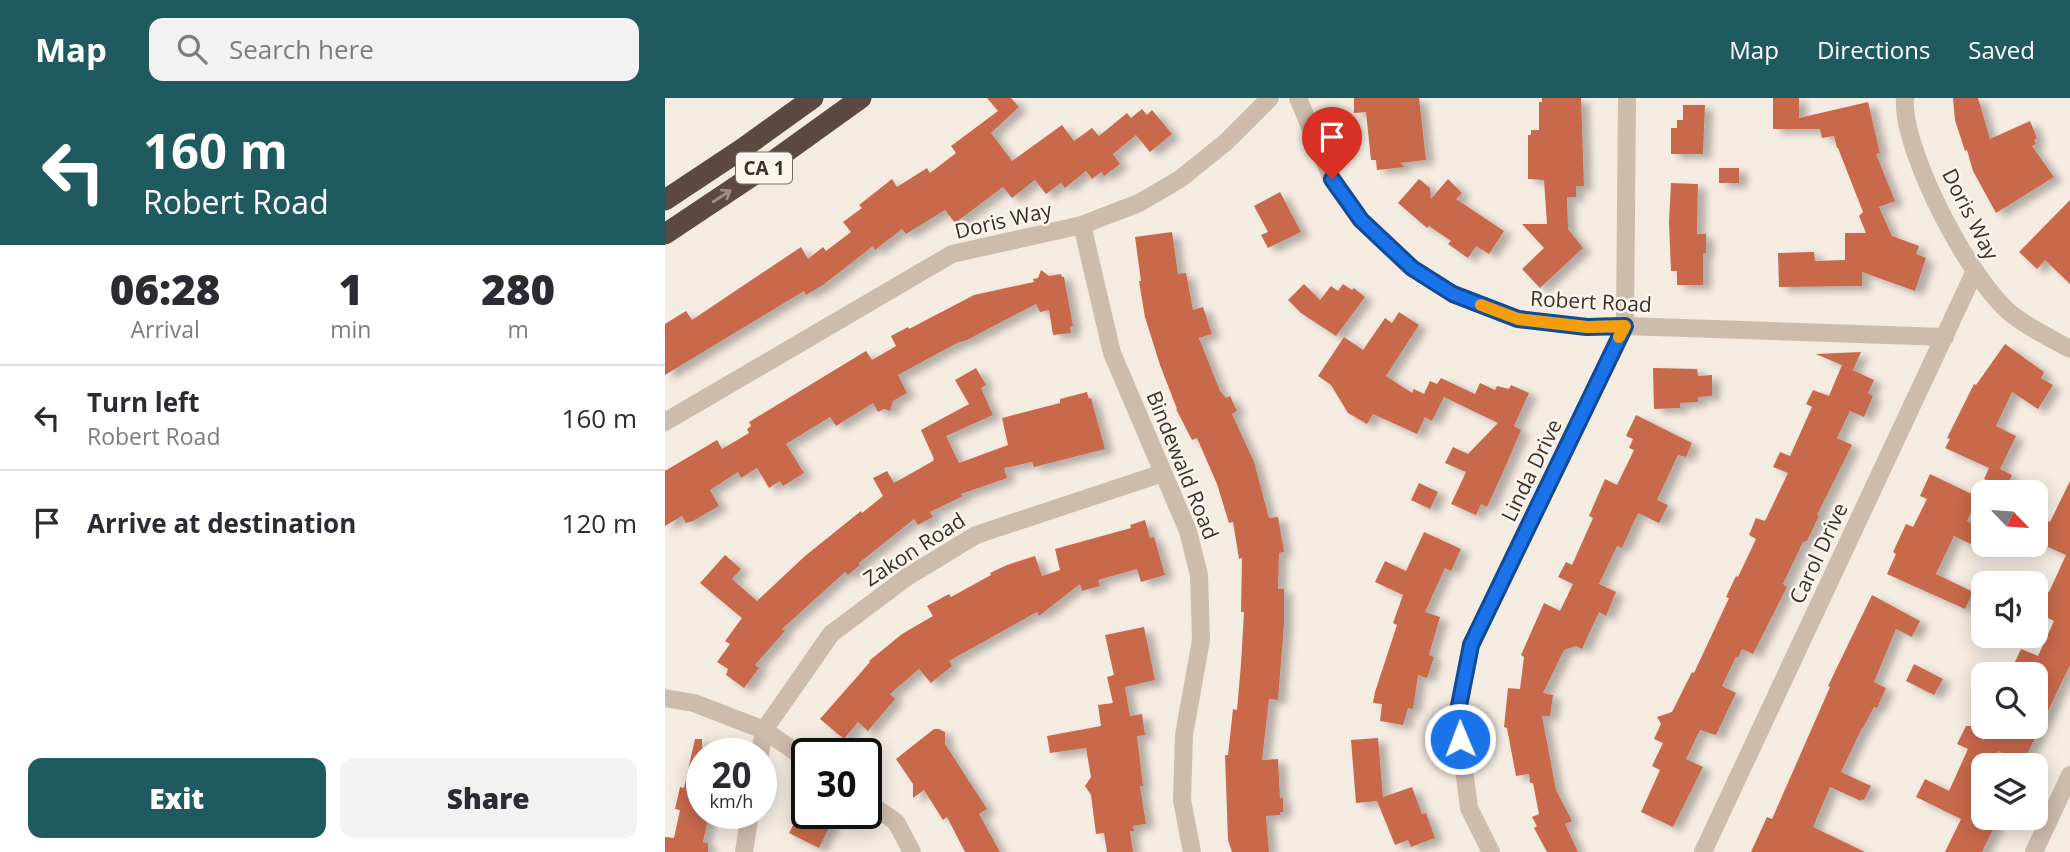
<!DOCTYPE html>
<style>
body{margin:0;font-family:"Open Sans",sans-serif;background:#f2f2f3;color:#2b2b33;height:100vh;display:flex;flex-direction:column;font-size:26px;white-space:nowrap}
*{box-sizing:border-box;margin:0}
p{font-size:23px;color:#7c7c81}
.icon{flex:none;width:38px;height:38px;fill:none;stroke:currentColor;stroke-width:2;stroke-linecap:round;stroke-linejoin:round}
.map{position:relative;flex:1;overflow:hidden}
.side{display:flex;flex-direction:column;background:#fff;width:665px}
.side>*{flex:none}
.banner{background:#1f5a5e;color:#fff;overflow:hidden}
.needle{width:46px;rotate:115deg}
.buttons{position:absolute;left:1306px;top:382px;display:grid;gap:14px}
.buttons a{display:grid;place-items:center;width:77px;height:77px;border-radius:14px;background:#fff;box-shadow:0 4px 18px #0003;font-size:35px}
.speed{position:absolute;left:21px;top:640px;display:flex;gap:14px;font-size:35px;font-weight:700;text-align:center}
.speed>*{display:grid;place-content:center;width:91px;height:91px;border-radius:50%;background:#fff;box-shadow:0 4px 18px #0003;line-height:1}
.speed small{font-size:18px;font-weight:400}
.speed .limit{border:4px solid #111;border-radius:10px;background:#fff;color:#111}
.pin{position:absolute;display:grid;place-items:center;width:60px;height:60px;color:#fff;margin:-72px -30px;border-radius:50% 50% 50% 0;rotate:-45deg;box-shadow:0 0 7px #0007}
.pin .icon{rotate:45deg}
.me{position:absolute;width:77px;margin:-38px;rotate:359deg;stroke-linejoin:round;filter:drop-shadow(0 0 5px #0008)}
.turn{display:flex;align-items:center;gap:24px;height:147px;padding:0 28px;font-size:32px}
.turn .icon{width:91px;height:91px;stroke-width:2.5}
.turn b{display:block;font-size:49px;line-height:60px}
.eta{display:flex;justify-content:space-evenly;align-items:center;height:119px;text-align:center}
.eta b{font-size:42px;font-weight:800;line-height:49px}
.primary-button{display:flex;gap:14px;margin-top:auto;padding:14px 28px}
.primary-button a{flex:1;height:80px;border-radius:14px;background:#1f5a5e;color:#fff;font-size:28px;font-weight:800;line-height:80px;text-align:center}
.primary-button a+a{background:#f2f2f3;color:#2b2b33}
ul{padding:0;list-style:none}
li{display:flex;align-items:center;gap:21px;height:105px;padding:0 28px;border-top:2px solid #e1e1e2}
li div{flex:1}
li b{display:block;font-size:26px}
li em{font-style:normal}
header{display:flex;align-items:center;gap:42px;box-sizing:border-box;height:98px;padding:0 35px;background:#1f5a5e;color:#fff}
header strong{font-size:33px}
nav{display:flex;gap:38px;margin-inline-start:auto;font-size:24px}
.search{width:490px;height:63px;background:#f2f2f3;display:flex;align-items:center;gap:18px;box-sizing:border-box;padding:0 24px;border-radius:14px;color:#7c7c81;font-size:26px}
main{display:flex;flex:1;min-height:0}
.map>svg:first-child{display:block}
.building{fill:#c8694b;filter:url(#shadow)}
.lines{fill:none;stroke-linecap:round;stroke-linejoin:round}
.street{stroke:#cdbbac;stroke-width:18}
.highway{stroke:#5c4a42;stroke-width:21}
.oneway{stroke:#9c8e87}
.route-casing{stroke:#114b97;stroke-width:18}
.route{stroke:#1a73e8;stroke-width:12}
.slow{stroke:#f59e0b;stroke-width:12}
.labels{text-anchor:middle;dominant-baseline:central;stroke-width:5;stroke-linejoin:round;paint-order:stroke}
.shield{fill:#fbf5ee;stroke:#756b66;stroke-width:2}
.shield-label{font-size:19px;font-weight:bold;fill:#3b302b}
.street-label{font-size:21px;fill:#3b302b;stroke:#fbf5ee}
</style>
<header>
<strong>Map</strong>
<div class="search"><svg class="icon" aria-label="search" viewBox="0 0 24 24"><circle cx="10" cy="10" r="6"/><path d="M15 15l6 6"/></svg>Search here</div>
<nav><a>Map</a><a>Directions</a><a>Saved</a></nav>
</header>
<main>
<section class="side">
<div class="banner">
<div class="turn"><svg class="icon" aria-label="left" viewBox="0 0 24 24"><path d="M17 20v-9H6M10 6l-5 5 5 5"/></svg><div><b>160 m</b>Robert Road</div></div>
</div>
<div class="eta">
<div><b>06:28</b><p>Arrival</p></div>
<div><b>1</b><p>min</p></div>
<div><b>280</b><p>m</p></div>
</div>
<ul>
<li><svg class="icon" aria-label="left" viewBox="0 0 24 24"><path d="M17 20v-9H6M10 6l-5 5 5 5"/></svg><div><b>Turn left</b><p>Robert Road</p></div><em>160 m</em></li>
<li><svg class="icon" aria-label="arrive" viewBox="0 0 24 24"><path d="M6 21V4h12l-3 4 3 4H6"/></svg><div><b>Arrive at destination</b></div><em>120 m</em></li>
</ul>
<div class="primary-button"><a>Exit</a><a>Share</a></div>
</section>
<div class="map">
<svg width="1405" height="754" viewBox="0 0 1405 754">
<defs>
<filter id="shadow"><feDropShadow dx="8" dy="4.5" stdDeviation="3.5" flood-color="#0004"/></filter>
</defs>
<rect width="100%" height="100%" fill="#f4ebe1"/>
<g class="building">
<polygon points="322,0 346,0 354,9 326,35 347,63 397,27 409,43 427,30 434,38 462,15 466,20 477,11 482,17 487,12 507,36 485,54 471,37 448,56 455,66 439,78 436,74 427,81 421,73 400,90 396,85 381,96 370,82 347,100 338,89 290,125 280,112 241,136 237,131 210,152 208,148 158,187 141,197 139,193 0,277 0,226 21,213 27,222 136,149 143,161 158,149 161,153 186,134 178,124 197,110 194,107 227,81 232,89 262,70 265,75 291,55 286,48 333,13"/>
<polygon points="689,0 754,0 761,62 735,65 740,69 712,72 711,62 706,62 701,14 689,15"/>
<polygon points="877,0 916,0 919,88 911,88 911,99 902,99 903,131 918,150 875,190 857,171 879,150 857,126 882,126 879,82 863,81 863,37 866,37 866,32 874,32 874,4 877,4"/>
<polygon points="1108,0 1134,0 1134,20 1203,4 1215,55 1211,56 1230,103 1214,109 1227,138 1254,148 1251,156 1261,160 1250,193 1197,174 1197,188 1114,189 1113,155 1149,154 1150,163 1180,162 1180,135 1201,135 1194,118 1198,114 1173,50 1172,50 1169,38 1157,40 1155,31 1108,31"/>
<polygon points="1288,0 1313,0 1325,41 1365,23 1372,40 1369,42 1371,46 1367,48 1389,79 1331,115 1308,73 1302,52 1300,53 1290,22"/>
<polygon points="1018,7 1040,7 1038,56 1006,56 1006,30 1012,30 1012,22 1018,22"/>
<rect x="1054" y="70" width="20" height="15"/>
<polygon points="754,81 765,90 766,101 783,81 797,95 791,101 839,133 824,156 811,148 803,160 783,146 786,143 764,128 762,130 733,105"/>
<polygon points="1006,85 1033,86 1032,136 1041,136 1041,155 1038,155 1038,187 1012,187 1012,173 1006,173 1004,124"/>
<polygon points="615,94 636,134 603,150 596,137 603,134 589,108"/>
<polygon points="1405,102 1405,186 1380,162 1372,171 1354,154"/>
<polygon points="507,134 513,176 521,175 528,212 538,209 547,236 534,240 555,293 561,300 565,298 572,313 567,316 589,364 604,420 613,419 619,454 614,455 613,491 619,491 619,526 613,602 604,601 597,662 613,661 615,700 618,700 618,714 615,714 615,717 601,718 604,754 567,754 563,742 560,657 563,657 568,611 572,612 576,566 579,514 576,514 577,460 574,461 568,424 564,425 552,386 532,340 527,342 511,311 512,311 495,267 480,219 474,183 476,183 470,139"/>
<polygon points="376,172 384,178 396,176 397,179 399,179 408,228 405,229 406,235 388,237 384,212 375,214 371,206 302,242 292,245 233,277 242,295 228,303 225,313 219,311 213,314 208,305 171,328 165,319 121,346 139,375 118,388 115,383 104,390 92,370 76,380 73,374 45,392 54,408 28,423 21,425 17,418 0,428 0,373 52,342 57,351 84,335 82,331 86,328 84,324 201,253 207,262 231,248 226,238 243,229 244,231 309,197 369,184 368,181 373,180"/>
<polygon points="639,186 655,202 666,188 673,193 678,186 687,192 689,190 700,199 671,238 636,215 623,202"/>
<polygon points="734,214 754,227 721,278 747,295 749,291 759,296 765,283 772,286 776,280 810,296 815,285 830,292 832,288 844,291 846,287 864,295 849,328 856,332 839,372 822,409 816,406 811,417 786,406 801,374 780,365 788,349 803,356 833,325 779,299 767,323 760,319 752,336 708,316 702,326 683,315 666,287 653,278 679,239 698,252 720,220 727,225"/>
<polygon points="1340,246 1379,274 1376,280 1388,287 1373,311 1347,294 1331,328 1351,338 1335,371 1347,377 1340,391 1319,381 1324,370 1280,350 1285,341 1282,340 1309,286 1311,287"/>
<polygon points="1196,254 1188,272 1151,256"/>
<polygon points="1177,267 1209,282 1203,295 1208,298 1199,319 1185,313 1172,340 1187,347 1152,417 1154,418 1142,443 1138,444 1118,486 1122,489 1088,556 1077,551 1073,560 1071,559 1057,588 1071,595 1051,637 1035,632 1021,661 1038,669 1008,729 976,714 995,672 987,668 998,645 989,641 996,626 992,619 1007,614 1027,574 1029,575 1064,500 1061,499 1071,478 1073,479 1091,441 1084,437 1091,420 1100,423 1123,375 1108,369 1115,354 1125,358 1147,309 1141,306 1148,292 1164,298"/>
<polygon points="311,270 321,287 316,290 328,317 281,338 294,365 343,347 337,320 395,305 395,301 422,294 424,301 426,300 440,351 369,369 367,364 339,370 342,380 296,396 298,398 265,414 268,419 253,427 249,421 194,465 195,467 183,477 180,474 117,531 120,533 90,567 94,570 79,590 61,577 63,571 52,564 65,546 60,543 77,520 35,485 60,457 76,471 67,481 92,503 140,458 196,413 197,415 218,398 208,380 222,373 229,385 268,363 269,361 256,332 304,306 290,282"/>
<polygon points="988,270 1032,271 1033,278 1047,277 1047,298 1033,299 1033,304 1015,305 1015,310 989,311"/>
<polygon points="971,317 1027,345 1021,359 1013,357 992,402 1003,407 994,425 973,415 957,450 952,448 934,486 951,494 941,518 934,514 917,551 911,548 899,552 878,595 888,597 885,618 877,618 891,692 907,723 900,726 913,754 882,754 869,730 872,728 867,719 874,716 868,685 865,685 864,676 851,678 842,630 839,629 843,590 855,591 859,559 856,557 879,505 895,513 908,486 893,479 901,464 907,467 928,420 924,418 940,381 952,387 969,352 964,350 968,341 961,338"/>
<polygon points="1265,376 1313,399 1302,423 1318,431 1318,452 1289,438 1271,476 1308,494 1300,511 1222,476 1231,456 1228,454 1241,426 1248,429 1262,401 1255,398"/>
<polygon points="1405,383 1405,567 1358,665 1333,653 1327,667 1318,662 1318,719 1334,719 1317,754 1280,754 1296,721 1251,699 1260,681 1284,693 1303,651 1292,646 1301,628 1313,628 1318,618 1318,643 1325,628 1370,628 1370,576 1351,576 1355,566 1350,564 1356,551 1373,558 1389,523 1381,519 1383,516 1371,508 1379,492 1384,494 1401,457 1370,443 1370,418 1385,424"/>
<polygon points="754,385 773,394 765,411 746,402"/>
<polygon points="480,422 485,440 489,439 500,477 476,484 472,471 433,482 435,488 417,493 415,486 374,518 372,514 284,563 287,568 266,585 254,571 225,596 230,601 203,633 193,624 179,641 155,621 205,564 204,563 237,536 268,518 262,508 284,496 286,499 326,477 325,475 342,467 370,458 377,478 395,472 390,451 466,430 465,427"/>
<polygon points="759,434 796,451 786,473 780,470 760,514 775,519 764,557 769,559 762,580 753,577 748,611 743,610 738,627 715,623 717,606 708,605 710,594 732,527 728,525 738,497 710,484 720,463 741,473"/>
<polygon points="1207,497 1255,523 1247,539 1231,531 1209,584 1221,590 1212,610 1209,609 1198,630 1197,630 1176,674 1206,688 1199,702 1197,701 1196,703 1165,689 1148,729 1200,754 1086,754 1102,719 1107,721 1165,589 1163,588"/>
<polygon points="479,529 490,582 460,589 465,618 477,616 480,637 472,638 478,688 475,688 481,726 468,728 469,733 465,733 468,754 442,754 439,735 431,736 426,697 420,688 426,679 421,650 385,655 382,638 436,628 433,607 448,605 442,579 449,577 440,537"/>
<polygon points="1249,566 1278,581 1269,597 1241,583"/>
<polygon points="269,631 274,631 280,634 280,646 322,711 314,716 335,754 300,754 282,719 278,722 259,692 248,700 248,686 231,661"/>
<polygon points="713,640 718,699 747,689 757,716 761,715 770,740 746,749 743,742 730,747 712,703 691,705 686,642"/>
<polygon points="30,641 37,641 37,716 44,716 38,744 43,745 43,754 0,754 0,739 9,740 15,712 10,711 15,689 19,690"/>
<polygon points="134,716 171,716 154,750 124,735"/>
</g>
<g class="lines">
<g class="street">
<polyline points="633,0 667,81 696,122 747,170 788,196 853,221 922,229 960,228 1280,239"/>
<path d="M1240,0C1236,52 1307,187 1349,218C1366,231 1387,241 1405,251"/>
<polyline points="417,127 447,255 523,433 534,477 536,542 519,637 517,702 527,754"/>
<polyline points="0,324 287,156 417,127 474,105 515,81 561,44 605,0"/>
<polyline points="0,600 29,605 99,632 142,662"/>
<polyline points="95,656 99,632 166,536 242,479 311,437 498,375"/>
<polyline points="201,703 231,724 247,754"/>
<polyline points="79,754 85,716"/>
<polyline points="826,754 804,710 792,618 806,547 960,228 962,0"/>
<polyline points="1038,754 1309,175"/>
<polyline points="1369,754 1405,677"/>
</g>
<g class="highway">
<polyline points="0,102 77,51 148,0"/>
<polyline points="0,136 93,74 196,0"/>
</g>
</g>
<defs><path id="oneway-shaft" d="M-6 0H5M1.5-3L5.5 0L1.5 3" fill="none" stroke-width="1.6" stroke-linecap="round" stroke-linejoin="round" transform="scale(1.75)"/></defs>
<use class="oneway" href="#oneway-shaft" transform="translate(57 98) rotate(-33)"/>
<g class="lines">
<g class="route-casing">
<polyline id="route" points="667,81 696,122 747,170 788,196 853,221 922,229 960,228 806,547 792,618 795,641"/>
</g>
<use href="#route" class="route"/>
<polyline class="slow" points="816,207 853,221 922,229 960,228 954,239"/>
</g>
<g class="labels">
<rect class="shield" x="71" y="54.5" width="56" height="31" rx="5"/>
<g class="shield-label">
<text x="99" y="70">CA 1</text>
</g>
<g class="street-label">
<text transform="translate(1306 116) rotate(63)">Doris Way</text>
<text transform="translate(338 122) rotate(-13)">Doris Way</text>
<text transform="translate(926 203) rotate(3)">Robert Road</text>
<text transform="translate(518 367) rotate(68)">Bindewald Road</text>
<text transform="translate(866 372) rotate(-64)">Linda Drive</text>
<text transform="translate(249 451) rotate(-33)">Zakon Road</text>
<text transform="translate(1153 455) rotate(-65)">Carol Drive</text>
</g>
</g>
</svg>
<div class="buttons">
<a><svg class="needle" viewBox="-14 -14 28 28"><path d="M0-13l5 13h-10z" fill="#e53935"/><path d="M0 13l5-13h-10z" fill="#7c7c81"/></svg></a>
<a><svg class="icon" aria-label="sound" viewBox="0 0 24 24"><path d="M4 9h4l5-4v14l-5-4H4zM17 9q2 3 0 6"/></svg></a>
<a><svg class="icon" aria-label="search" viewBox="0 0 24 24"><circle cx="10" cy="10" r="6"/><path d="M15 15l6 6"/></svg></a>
<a><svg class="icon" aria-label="layers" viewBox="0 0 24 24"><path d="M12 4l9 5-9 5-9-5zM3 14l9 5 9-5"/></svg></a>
</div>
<div class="speed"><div>20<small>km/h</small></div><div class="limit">30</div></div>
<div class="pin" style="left:667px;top:81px;background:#d93025"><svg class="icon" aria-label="arrive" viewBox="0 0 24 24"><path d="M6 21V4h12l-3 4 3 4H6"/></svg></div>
<svg class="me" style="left:795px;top:641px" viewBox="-20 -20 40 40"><circle r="17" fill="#1a73e8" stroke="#fff" stroke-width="3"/><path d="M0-11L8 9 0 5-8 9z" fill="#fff"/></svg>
</div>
</main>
